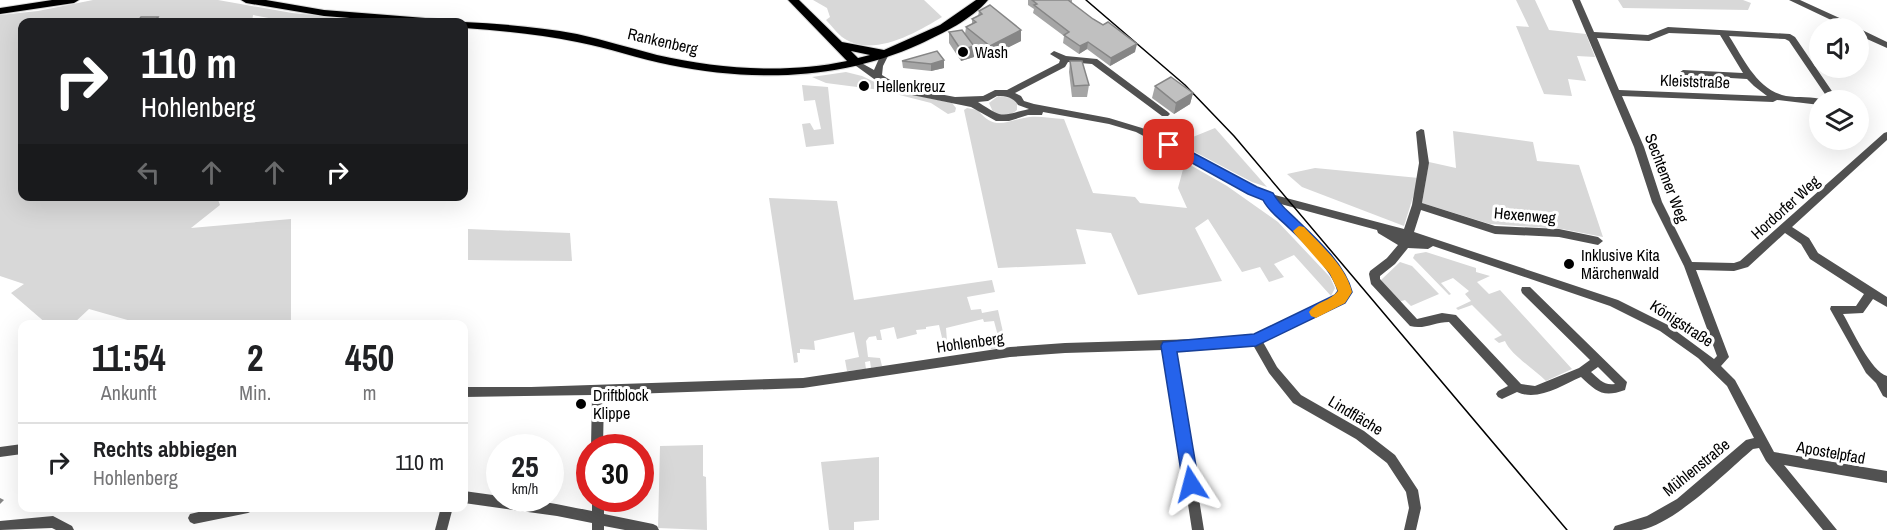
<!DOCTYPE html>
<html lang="de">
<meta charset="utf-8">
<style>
body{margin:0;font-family:"Archivo Narrow",sans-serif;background:#f6f6f6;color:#202124;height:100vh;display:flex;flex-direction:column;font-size:22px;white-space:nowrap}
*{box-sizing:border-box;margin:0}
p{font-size:20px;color:#757577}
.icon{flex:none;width:33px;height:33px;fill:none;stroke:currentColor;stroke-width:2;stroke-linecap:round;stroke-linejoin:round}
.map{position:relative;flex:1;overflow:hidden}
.panel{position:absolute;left:18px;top:320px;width:450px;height:192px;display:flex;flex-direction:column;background:#fff;border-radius:12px;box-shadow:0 6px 24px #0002}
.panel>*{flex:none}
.guide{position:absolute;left:18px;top:18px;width:450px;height:183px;border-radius:12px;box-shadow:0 6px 24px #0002;background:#202124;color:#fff;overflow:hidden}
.buttons{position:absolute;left:1809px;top:18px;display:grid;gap:12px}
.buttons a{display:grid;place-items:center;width:60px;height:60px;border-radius:50%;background:#fff;box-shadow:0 6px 24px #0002;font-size:30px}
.speed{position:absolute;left:486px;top:434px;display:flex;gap:12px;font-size:30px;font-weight:700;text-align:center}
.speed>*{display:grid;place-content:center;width:78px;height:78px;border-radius:50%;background:#fff;box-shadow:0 6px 24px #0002;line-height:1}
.speed small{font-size:15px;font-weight:400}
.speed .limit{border:9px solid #d22;background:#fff;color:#111}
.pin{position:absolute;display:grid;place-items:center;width:51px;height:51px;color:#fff;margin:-26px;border-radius:12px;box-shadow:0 3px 9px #0006}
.me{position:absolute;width:66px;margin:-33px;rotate:351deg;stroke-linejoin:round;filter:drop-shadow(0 0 4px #0008)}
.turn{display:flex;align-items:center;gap:21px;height:126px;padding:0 24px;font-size:27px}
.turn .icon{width:78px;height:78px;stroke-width:2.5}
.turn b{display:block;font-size:42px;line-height:51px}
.lanes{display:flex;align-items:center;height:57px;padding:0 24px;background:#0003;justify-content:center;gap:30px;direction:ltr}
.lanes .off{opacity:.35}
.eta{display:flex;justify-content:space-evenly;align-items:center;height:102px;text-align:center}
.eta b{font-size:36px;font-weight:700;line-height:42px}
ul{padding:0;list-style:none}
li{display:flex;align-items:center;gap:18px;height:78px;padding:0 24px;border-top:2px solid #e0e0e0}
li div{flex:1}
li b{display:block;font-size:22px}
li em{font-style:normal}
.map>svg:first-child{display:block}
.green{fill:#d8d8d8}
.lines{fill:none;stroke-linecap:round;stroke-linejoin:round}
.major-casing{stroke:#dbdbdb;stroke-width:2}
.minor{fill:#515151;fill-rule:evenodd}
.major{fill:#000;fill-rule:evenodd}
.tram{stroke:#000;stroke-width:1.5}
.wall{fill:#a5a5a5}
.shaded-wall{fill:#868686}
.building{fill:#c0c0c0;stroke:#868686;stroke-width:1.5}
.route{fill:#2563eb;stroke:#184099;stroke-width:1.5}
.slow{fill:#f59e0b}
.poi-dot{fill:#000;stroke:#fff;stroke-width:2}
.labels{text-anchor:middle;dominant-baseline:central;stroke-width:6;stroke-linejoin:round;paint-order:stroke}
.street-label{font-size:16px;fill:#000;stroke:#fff}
.poi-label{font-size:16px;fill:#000;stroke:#fff;text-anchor:start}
</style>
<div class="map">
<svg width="1887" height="530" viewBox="0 0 1887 530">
<rect width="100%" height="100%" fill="#fff"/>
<g class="green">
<polygon points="93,0 218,0 292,13 384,22 290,22 253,15 252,22 22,22 22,196 217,197 220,205 191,228 291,219 291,324 128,324 131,321 89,309 73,324 47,324 11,293 24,284 0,276 0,15 38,11"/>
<path d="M813,0H924L942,17C916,33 871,59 842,37C836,32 831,25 826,20L830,17L827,8Z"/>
<polygon points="1516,0 1535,0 1549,30 1586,34 1595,57 1577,56 1586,81 1568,79 1572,96 1544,94 1516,26 1529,27"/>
<polygon points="1618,0 1743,0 1751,3 1748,10 1623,8"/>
<polygon points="846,72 862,76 891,90 952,103 956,108 955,112 948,114 931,103 880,90 826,83 812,77"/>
<polygon points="802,85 828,87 834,144 806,147 802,124 810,123 814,130 821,129 815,100 804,101"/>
<path d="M998,96L1012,98L1017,103V110C1010,117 1001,116 993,112L989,103Z"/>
<path d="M967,108L978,110C995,133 1009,119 1030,117C1041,116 1053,119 1064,119L1093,193L1135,197L1140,203L1187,208L1178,188L1185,162L1227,186L1278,222L1330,277L1335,288L1331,296L1294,255L1274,264L1284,277L1269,282L1260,267L1242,272L1208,219L1195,228L1222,281L1138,295L1111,233L1076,229L1086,264L998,268L964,110Z"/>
<polygon points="1215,128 1267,187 1252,182 1178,143"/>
<polygon points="1453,131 1533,142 1537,161 1579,165 1603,237 1562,229 1490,224 1422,203 1429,162 1456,168"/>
<polygon points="1315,168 1419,178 1404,226 1302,187 1287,174"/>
<polygon points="769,198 837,201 854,300 992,280 995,292 967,297 971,310 981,309 982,313 998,310 1005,341 999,348 991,349 988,337 998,336 994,321 984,322 983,319 946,328 947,341 943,342 939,325 926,327 926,329 916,330 917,334 897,339 894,327 880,330 882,340 877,340 876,336 869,337 866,341 868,357 880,358 882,366 871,368 870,361 865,362 866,369 847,371 845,360 859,357 854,332 814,341 815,350 800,349 800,353 797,353 798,362 794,363"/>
<polygon points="468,229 570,233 572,261 468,260"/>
<path d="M1426,252L1476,268V272L1490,276L1477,282L1489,294L1500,290L1572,369L1546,381C1533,368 1511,355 1505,341L1499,343L1494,339L1502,335L1472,305L1458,310L1456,308L1471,301L1465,294L1469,291L1453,278L1441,283L1451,294L1449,295L1413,258L1415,254Z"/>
<polygon points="1400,262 1412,266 1439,294 1411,306 1405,300 1398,302 1381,280"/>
<polygon points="703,445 703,476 706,477 707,530 658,528 660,446"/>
<polygon points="879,457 879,520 854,522 854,530 829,530 821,462"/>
</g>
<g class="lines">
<g class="major-casing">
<g id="major">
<polygon points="52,0 79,0 74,3 0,14 0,8"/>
<polygon points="241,0 266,0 324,10 438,19 443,22 401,22 324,16 246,3"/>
<path d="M788,0H799L842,42L884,50L940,25L976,0H988C971,20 943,33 920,44C841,80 754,82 670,65C639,59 609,48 577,42C540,34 502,31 464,28V22H460H464C502,24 540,27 577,34C604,40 630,48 657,55C718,69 785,74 847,61ZM851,51L870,55L858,58Z"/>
</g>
</g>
<g class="minor">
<path d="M1572,0H1580L1594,32L1648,35L1668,27L1790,34L1795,37L1838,100H1829L1789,41L1785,39L1729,36C1744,59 1757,90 1786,96C1798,98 1813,96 1824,100H1820V105L1777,100L1773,102L1622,96L1644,147L1662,202L1692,262L1734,263L1740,261L1884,133L1887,132V140L1792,227L1809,238L1818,253L1887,297V307L1873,299L1863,313L1843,314C1852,329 1871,372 1887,376V398L1883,396L1876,383L1866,373L1830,309L1831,306H1856L1864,294L1810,259L1801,244L1785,233L1748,267L1734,271L1696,270L1729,357L1721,366L1735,380L1774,452L1887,471V483L1784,465L1837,530H1823L1766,461L1759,448L1753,449C1726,472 1676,523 1641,530C1632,530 1622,530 1613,530L1615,526L1647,516L1677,499L1746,440L1754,438L1727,386L1698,358L1660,331L1610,306L1433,246L1428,249L1408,248L1395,264L1380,276V279L1417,319L1442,313L1456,315L1521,384L1535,386L1579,368L1590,360L1522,293L1521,290L1522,287H1530L1627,382L1625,390C1603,398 1597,392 1581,377C1562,385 1538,402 1517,392L1502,399L1498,397L1496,394L1498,391L1508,386L1449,322C1435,322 1424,330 1410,326L1371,284L1369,274L1370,271L1387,258L1398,245L1378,233L1377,230L1277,203L1327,253L1341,271L1350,292L1344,302L1263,342L1277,367L1301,395L1364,431L1395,455L1418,490L1421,508L1416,530H1404L1409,508L1406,492L1387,463L1356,439L1293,403L1269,373L1253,345L1230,348L1175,349L1204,530H1192L1164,350L1065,353L1010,357L803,388L604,395L603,447H591L592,395L464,397V387H531L803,378L1010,347L1065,343L1230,338L1254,336L1336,296L1339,291C1331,266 1309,245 1290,227C1280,218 1271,211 1264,200L1136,132L1109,124L1043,112L1042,115H1028L1009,121H996L971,107L912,95L889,87L874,79L852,63L856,60L874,70L881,54L885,51L889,54L883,66L882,75L895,83L913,89L955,97L983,96L995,90H1007L1059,63L1060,60L1050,54L1054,51L1066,56L1097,59L1168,112L1170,114L1168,116H1162L1092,64L1068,62L1065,67L1015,93L1021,96L1024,101L1034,104L1109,118L1142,128L1271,194L1404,229L1412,205L1419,163L1416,132L1421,129L1424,130L1429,163L1422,203L1495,226L1559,229L1598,237L1603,241L1598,245L1559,237L1495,234L1421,210L1414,232L1618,300L1668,325L1714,359L1717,356L1684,266L1652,202L1634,147ZM1669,33L1720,35L1743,73L1683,70L1679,73L1680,75L1747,79L1754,86L1767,96L1619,90L1597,38L1649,41ZM997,96C1006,96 1013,97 1018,105L1029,109C1000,116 1004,119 978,102L988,101ZM1598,367L1615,384C1604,386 1599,379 1591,372Z"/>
<polygon points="1789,0 1800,0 1857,26 1858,28 1887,42 1887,48 1858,35 1858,28 1848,28"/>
<polygon points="22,444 22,454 0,457 0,447"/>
<path d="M464,491L500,496V498C530,498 562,505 592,511V498H604V514L653,524L657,526L659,530H625L604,526V530H592V523L557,516L464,503Z"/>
<polygon points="220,507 254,507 252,511 248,513 194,524 190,522 188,518 190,514"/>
<polygon points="441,507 453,507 447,530 435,530"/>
<polygon points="53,516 72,526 74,530 56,530 52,528 0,530 0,521"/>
</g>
<use href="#major" class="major"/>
<polyline class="tram" points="1086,0 1185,85 1234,136 1567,530"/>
</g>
<g class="wall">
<polygon points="1028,0 1072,0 1072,3 1135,52 1110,66 1087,49 1079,54 1063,43 1064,36 1033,13 1034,9 1028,5"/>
<polygon points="979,11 1021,41 989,57 973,45 974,57 961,61 949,43 949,32 965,34 966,27 972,24 972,19 978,16"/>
<polygon points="937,51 944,68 931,71 903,68 902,61"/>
<polygon points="1070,61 1089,85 1087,97 1072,97 1069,72"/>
<polygon points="1155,86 1193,93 1190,104 1174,114 1152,98"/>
</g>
<g class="shaded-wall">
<polygon points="158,17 163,22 156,22 155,21"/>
<polygon points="1021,30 1021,41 989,57 990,46"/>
<polygon points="1088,42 1087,49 1079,54 1080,46"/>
<polygon points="1137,44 1135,52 1110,66 1111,58"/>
<polygon points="974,46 974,57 961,61 961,50"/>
<polygon points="944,60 944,68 931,71 931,64"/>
<polygon points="1193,93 1190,104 1174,114 1176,103"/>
<polygon points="0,498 4,500 0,504"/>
</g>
<g class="building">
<polygon points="1032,0 1068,0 1093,19 1103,25 1108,22 1137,44 1111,58 1088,42 1080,46 1064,35 1069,32 1034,5 1037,4"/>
<polygon points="990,5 1021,30 990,46 966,27 976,22 972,19 982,14 979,11"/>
<polygon points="141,17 158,17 155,21 159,21 157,22 137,22"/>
<polygon points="962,30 974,46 961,50 949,32"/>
<polygon points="937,51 944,60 931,64 902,61"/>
<polygon points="1070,61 1082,61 1089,85 1074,86"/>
<polygon points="1171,77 1193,93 1176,103 1155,86"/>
</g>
<path class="route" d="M1169,140L1257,187L1273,193C1279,205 1288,211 1298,221C1318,240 1345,265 1352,292L1345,303L1256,346L1177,352L1199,484L1196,489L1191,491L1185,489L1183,484L1161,346L1163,342L1254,334L1335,295L1338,291C1333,271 1304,242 1289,228C1279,218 1269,212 1263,200L1248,194L1165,148L1163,145Z"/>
<path class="slow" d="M1299,226L1304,227C1321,246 1346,266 1352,292L1345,303L1316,318L1311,316L1309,312C1315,302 1331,301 1338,291L1330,274L1295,234L1293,231Z"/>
<g class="poi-dot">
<circle cx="963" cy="52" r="6"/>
<circle cx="864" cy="86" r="6"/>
<circle cx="1569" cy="264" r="6"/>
<circle cx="581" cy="404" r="6"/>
</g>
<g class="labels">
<g class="street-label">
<text transform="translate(663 41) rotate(13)">Rankenberg</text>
<text transform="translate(1695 81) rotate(2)">Kleiststraße</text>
<text transform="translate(1667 178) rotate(69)">Sechtemer Weg</text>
<text transform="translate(1785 207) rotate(-42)">Hordorfer Weg</text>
<text transform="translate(1525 215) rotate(5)">Hexenweg</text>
<text transform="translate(1682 323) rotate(33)">Königstraße</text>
<text transform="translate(970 342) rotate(-8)">Hohlenberg</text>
<text transform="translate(1356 415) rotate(31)">Lindfläche</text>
<text transform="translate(1831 452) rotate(10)">Apostelpfad</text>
<text transform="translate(1696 467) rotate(-39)">Mühlenstraße</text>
</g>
<g class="poi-label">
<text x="975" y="52">Wash</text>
<text x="876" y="86">Hellenkreuz</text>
<text x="1581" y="255">Inklusive Kita<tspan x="1581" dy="18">Märchenwald</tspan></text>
<text x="593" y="395">Driftblock<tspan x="593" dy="18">Klippe</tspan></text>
</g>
</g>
</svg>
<div class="buttons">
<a><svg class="icon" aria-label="sound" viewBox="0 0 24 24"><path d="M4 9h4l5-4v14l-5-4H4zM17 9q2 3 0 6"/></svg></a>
<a><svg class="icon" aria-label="layers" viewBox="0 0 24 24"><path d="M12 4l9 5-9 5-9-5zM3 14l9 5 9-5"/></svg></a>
</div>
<div class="speed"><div>25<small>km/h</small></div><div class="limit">30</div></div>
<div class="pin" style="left:1169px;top:145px;background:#d93025"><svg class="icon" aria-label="arrive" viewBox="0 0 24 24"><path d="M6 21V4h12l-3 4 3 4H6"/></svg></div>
<svg class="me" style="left:1191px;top:484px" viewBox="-20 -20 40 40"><path d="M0-17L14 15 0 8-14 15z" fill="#2563eb" stroke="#fff" stroke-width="4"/></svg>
<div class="guide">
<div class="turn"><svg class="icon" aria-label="right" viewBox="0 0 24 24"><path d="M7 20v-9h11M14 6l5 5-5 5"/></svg><div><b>110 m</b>Hohlenberg</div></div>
<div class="lanes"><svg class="icon off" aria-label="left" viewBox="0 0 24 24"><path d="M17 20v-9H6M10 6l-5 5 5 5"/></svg><svg class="icon off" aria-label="ahead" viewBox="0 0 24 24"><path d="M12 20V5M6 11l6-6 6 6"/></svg><svg class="icon off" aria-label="ahead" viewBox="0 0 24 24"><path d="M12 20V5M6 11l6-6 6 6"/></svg><svg class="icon" aria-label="right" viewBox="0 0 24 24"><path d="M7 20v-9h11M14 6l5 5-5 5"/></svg></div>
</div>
<section class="panel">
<div class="eta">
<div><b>11:54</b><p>Ankunft</p></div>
<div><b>2</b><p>Min.</p></div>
<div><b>450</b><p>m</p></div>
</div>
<ul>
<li><svg class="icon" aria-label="right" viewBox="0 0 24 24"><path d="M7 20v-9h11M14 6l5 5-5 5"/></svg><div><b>Rechts abbiegen</b><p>Hohlenberg</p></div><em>110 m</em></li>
</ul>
</section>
</div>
